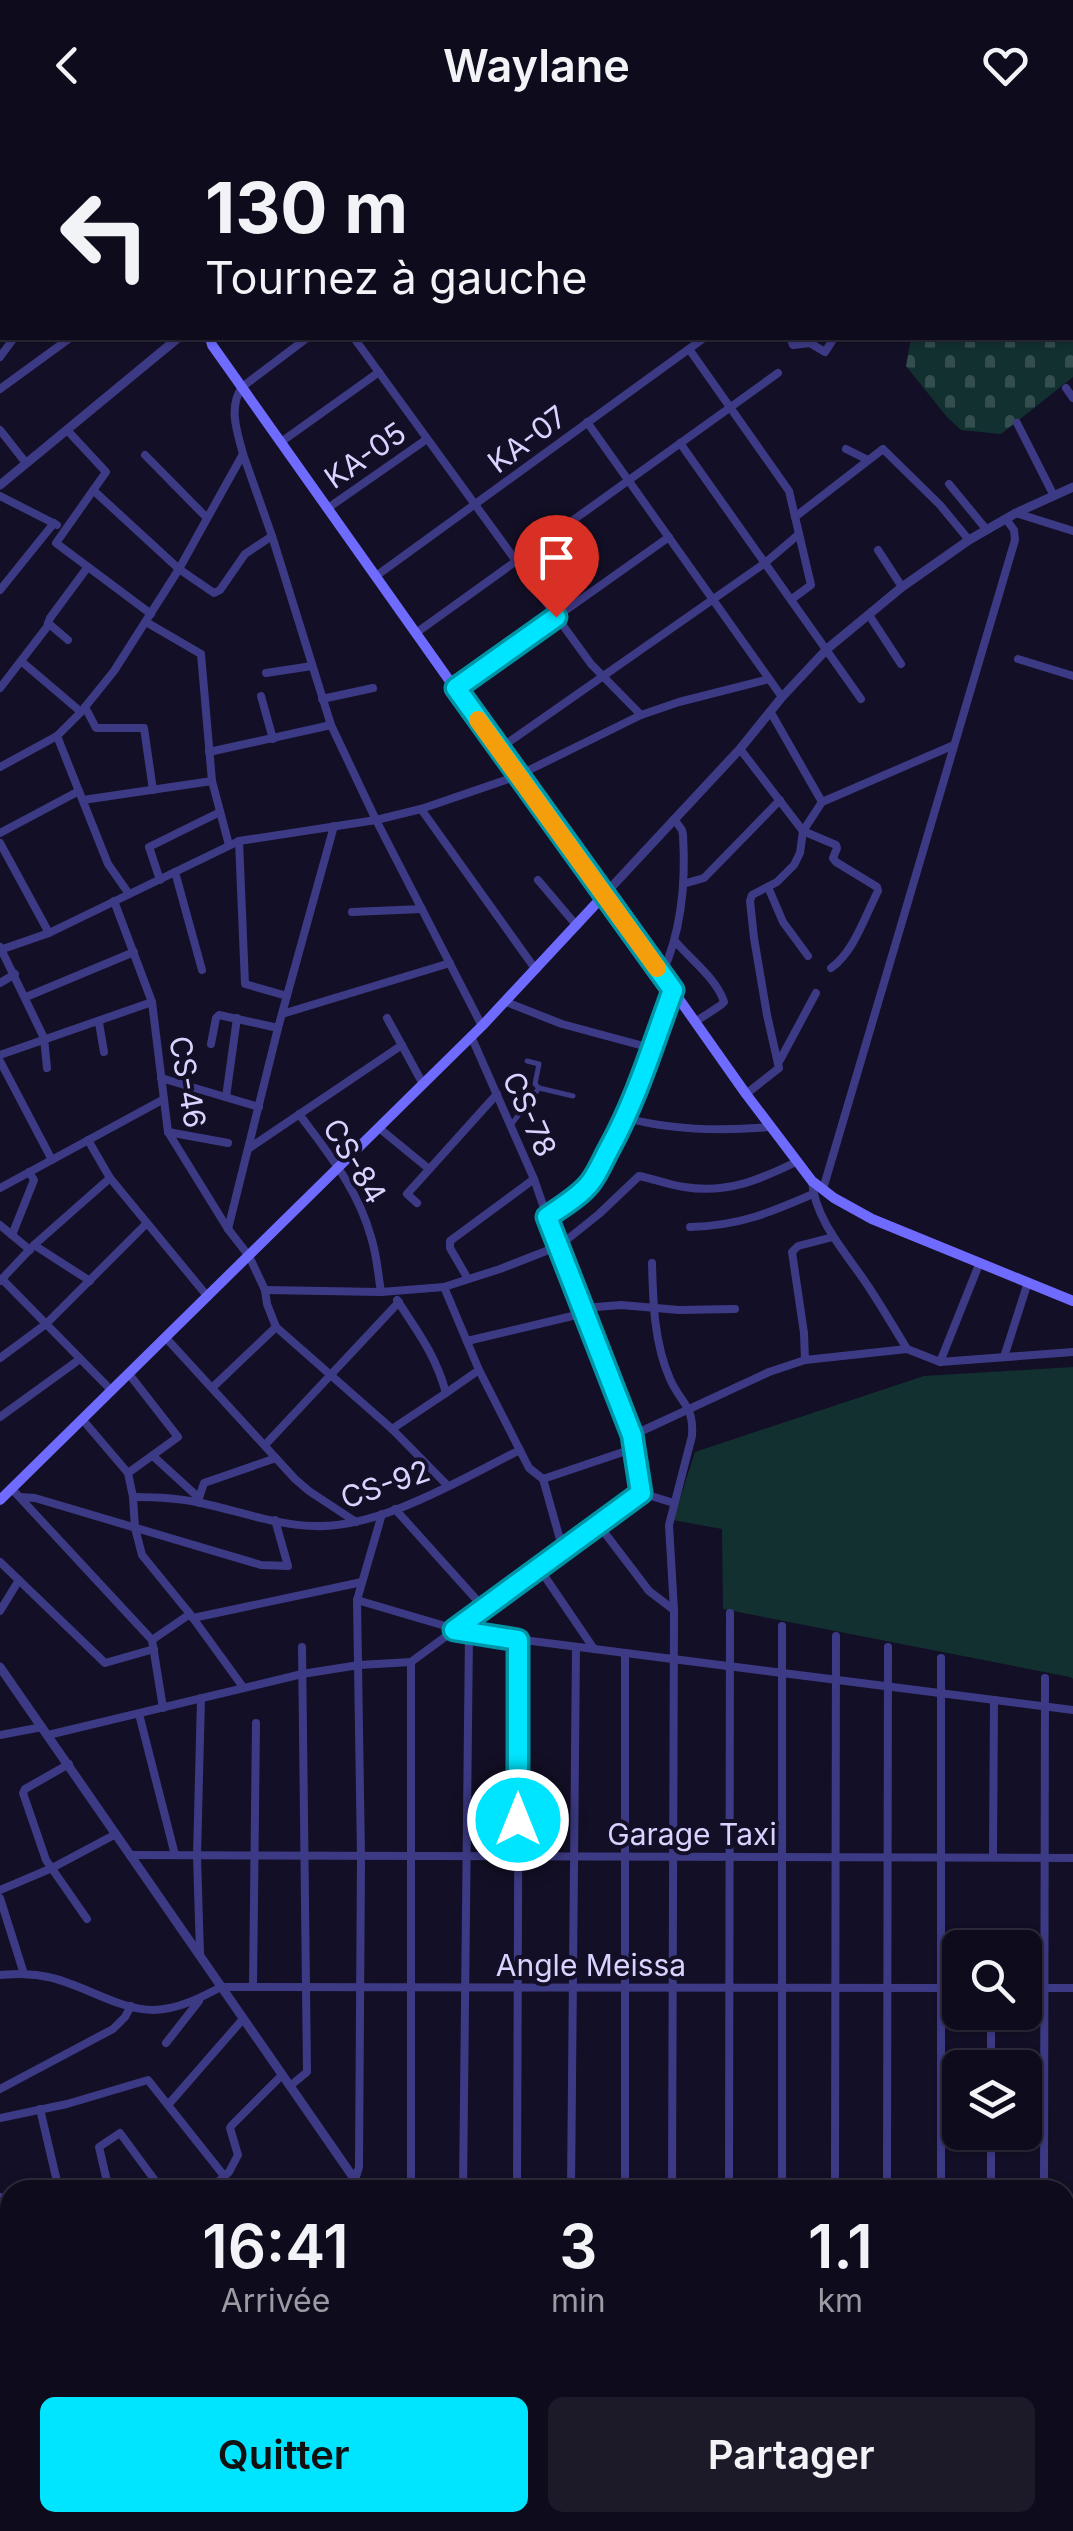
<!DOCTYPE html>
<html lang="fr">
<meta charset="utf-8">
<style>
body{margin:0;font-family:Inter,sans-serif;background:#1c1929;color:#f1f3f6;height:100vh;display:flex;flex-direction:column;font-size:38px;white-space:nowrap}
*{box-sizing:border-box;margin:0}
p{font-size:32px;color:#9b9ba3}
.icon{flex:none;width:55px;height:55px;fill:none;stroke:currentColor;stroke-width:2;stroke-linecap:round;stroke-linejoin:round}
.map{position:relative;flex:1;overflow:hidden}
.sheet{position:absolute;left:0px;top:2050px;width:1075px;height:352px;display:flex;flex-direction:column;background:#0e0b1c;border-radius:30px 30px 0 0;box-shadow:0 2px 8px #0004,0 0 0 2px #2e2b3b}
.sheet>*{flex:none}
.guide{position:absolute;left:0px;top:0px;width:1075px;height:210px;box-shadow:0 2px 8px #0004,0 0 0 2px #2e2b3b;background:#0e0b1c;color:#f1f3f6;overflow:hidden}
.fabs{position:absolute;left:942px;top:1800px;display:grid;gap:20px}
.fabs a{display:grid;place-items:center;width:100px;height:100px;border-radius:15px;background:#0e0b1c;box-shadow:0 2px 8px #0004,0 0 0 2px #2e2b3b;font-size:50px}
.pin{position:absolute;display:grid;place-items:center;width:85px;height:85px;color:#fff;margin:-102px -42px;border-radius:50% 50% 50% 0;rotate:-45deg;box-shadow:0 0 10px #0007}
.pin .icon{rotate:45deg}
.me{position:absolute;width:110px;margin:-55px;rotate:0deg;stroke-linejoin:round;filter:drop-shadow(0 0 8px #0008)}
.turn{display:flex;align-items:center;gap:35px;height:210px;padding:0 40px;font-size:45px}
.turn .icon{width:130px;height:130px;stroke-width:2.5}
.turn b{display:block;font-size:70px;line-height:85px}
.eta{display:flex;justify-content:space-evenly;align-items:center;height:170px;text-align:center}
.eta b{font-size:60px;font-weight:600;line-height:70px}
.button{display:flex;gap:20px;margin-top:auto;padding:20px 40px}
.button a{flex:1;height:115px;border-radius:15px;background:#00e5ff;color:#111;font-size:40px;font-weight:600;line-height:115px;text-align:center}
.button a+a{background:#1c1929;color:#f1f3f6}
header{display:flex;justify-content:space-between;align-items:center;height:130px;padding:0 40px;background:#0e0b1c;font-size:45px;font-weight:600}
.map>svg:first-child{display:block}
.green{fill:#12302f}
.cemetery{fill:url(#cemetery-stones)}
.lines{fill:none;stroke-linecap:round;stroke-linejoin:round}
.pedestrian{stroke:#3d3a85;stroke-width:5}
.minor{stroke:#3d3a85;stroke-width:8}
.tertiary{stroke:#3d3a85;stroke-width:9}
.secondary{stroke:#6f6bff;stroke-width:10}
.route-casing{stroke:#0095a6;stroke-width:25}
.route{stroke:#00e5ff;stroke-width:18}
.slow{stroke:#f59e0b;stroke-width:18}
.labels{text-anchor:middle;dominant-baseline:central;stroke-width:8;stroke-linejoin:round;paint-order:stroke}
.street-label{font-size:30px;fill:#d9d4ff;stroke:#130f26}
</style>
<header><svg class="icon" aria-label="back" viewBox="0 0 24 24"><path d="M15 5l-7 7 7 7"/></svg>Waylane<svg class="icon" aria-label="heart" viewBox="0 0 24 24"><path d="M12 20l-8-8c-3-5 5-10 8-4 3-6 11-1 8 4z"/></svg></header>
<div class="map">
<svg width="1073" height="2401" viewBox="0 0 1073 2401">
<defs>
<pattern id="cemetery-stones" width="16" height="16" patternUnits="userSpaceOnUse" patternTransform="scale(2.5)"><rect width="16" height="16" fill="#12302f"/><path d="M2 7V4a2 2 0 0 1 4 0v3zM10 15v-3a2 2 0 0 1 4 0v3z" fill="#344d4e"/></pattern>
</defs>
<rect width="100%" height="100%" fill="#130f26"/>
<polygon class="green" points="1073,1237 1073,1549 1070,1547 723,1479 722,1399 673,1390 695,1322 924,1246"/>
<polygon class="cemetery" points="1073,127 1073,247 1001,304 961,300 947,287 906,236 911,208 1072,208"/>
<g class="lines">
<g class="pedestrian">
<polyline points="539,958 573,966"/>
<polyline points="511,995 539,958 535,954 539,934 527,931"/>
</g>
<g class="minor">
<polyline points="709,0 711,2"/>
<polyline points="14,2 18,0"/>
<polyline points="160,2 162,0"/>
<polyline points="350,2 350,0"/>
<polyline points="758,2 758,0"/>
<polyline points="813,2 815,0"/>
<polyline points="977,2 979,0"/>
<polyline points="1039,2 1041,0"/>
<polyline points="0,11 2,10"/>
<polyline points="1072,26 1073,26"/>
<polyline points="1072,91 1073,92"/>
<polyline points="1072,107 1073,107"/>
<polyline points="0,140 2,141"/>
<polyline points="354,208 591,534 641,585"/>
<polyline points="790,208 793,215 810,213 825,222 834,208"/>
<polyline points="689,219 789,361 811,455 792,469"/>
<polyline points="0,227 14,208"/>
<polyline points="1066,258 1073,268"/>
<polyline points="0,259 70,208"/>
<polyline points="587,292 782,567"/>
<polyline points="1017,293 1054,366"/>
<polyline points="0,300 26,333"/>
<polyline points="67,300 106,342 56,413 151,484"/>
<polyline points="281,312 379,242"/>
<polyline points="680,313 861,569"/>
<polyline points="846,319 868,330"/>
<polyline points="243,324 272,406 331,595 376,690 482,896"/>
<polyline points="145,325 206,387"/>
<polyline points="949,354 986,399"/>
<polyline points="93,360 179,439 214,463 220,460 245,424 272,406"/>
<polyline points="0,366 57,395"/>
<polyline points="328,378 427,309"/>
<polyline points="1016,383 1073,401"/>
<polyline points="795,387 883,319 940,375 969,410"/>
<polyline points="878,420 902,457"/>
<polyline points="376,446 704,208"/>
<polyline points="0,460 54,393"/>
<polyline points="869,485 901,534"/>
<polyline points="146,492 201,524 212,651 229,715"/>
<polyline points="48,493 68,510"/>
<polyline points="416,503 778,243"/>
<polyline points="1018,529 1073,546"/>
<polyline points="21,531 81,582"/>
<polyline points="266,543 312,536"/>
<polyline points="0,558 47,497 50,488 87,438"/>
<polyline points="456,558 669,407"/>
<polyline points="261,566 273,609"/>
<polyline points="322,569 373,558"/>
<polyline points="85,577 96,598 144,598 153,660"/>
<polyline points="770,581 822,672"/>
<polyline points="57,606 108,734 129,764"/>
<polyline points="499,619 765,433 799,404"/>
<path d="M740,619L803,701L836,715L837,718L833,728L836,732L877,757L878,761C865,786 854,822 831,838"/>
<polyline points="209,622 331,595"/>
<path d="M0,637L57,606L81,582L114,541L179,439L243,324C237,301 228,278 242,257L307,208"/>
<polyline points="83,670 212,651"/>
<polyline points="421,679 536,840"/>
<polyline points="0,703 79,661"/>
<polyline points="239,711 245,854 287,866"/>
<polyline points="0,713 49,803"/>
<polyline points="175,742 202,840"/>
<polyline points="160,750 149,717 220,682"/>
<polyline points="538,750 577,796"/>
<polyline points="683,754 704,748 780,670"/>
<polyline points="768,757 783,792 808,826"/>
<polyline points="114,771 152,872 168,1002 228,1099 249,1126 265,1160 267,1174 276,1197 392,1299 448,1356"/>
<polyline points="352,782 422,779"/>
<path d="M675,811C691,830 717,849 724,872L721,875L695,892"/>
<polyline points="0,817 44,908 47,938"/>
<polyline points="0,820 49,803 239,711 376,690 421,679 517,646 641,585 679,572 769,549"/>
<path d="M662,844C682,800 686,753 683,705L682,700L674,689"/>
<polyline points="0,853 15,844"/>
<polyline points="26,867 134,822"/>
<polyline points="506,872 562,894 651,918"/>
<polyline points="282,884 450,833"/>
<polyline points="387,888 423,954"/>
<polyline points="99,893 104,922"/>
<polyline points="471,906 534,1049 553,1104 633,1305 641,1363"/>
<polyline points="211,914 216,888 219,885 278,898"/>
<polyline points="0,925 152,872"/>
<polyline points="780,930 816,863"/>
<polyline points="0,931 52,1030"/>
<polyline points="161,948 259,977"/>
<polyline points="746,964 779,938 767,885 754,808 750,771 752,765 777,752 794,735 800,723 803,701 822,672 954,615"/>
<polyline points="226,967 237,888"/>
<path d="M299,984C328,1023 358,1059 371,1107C377,1125 378,1144 381,1162"/>
<path d="M626,988C671,1000 724,1001 770,997"/>
<polyline points="379,998 429,1039"/>
<polyline points="168,1002 228,1013"/>
<polyline points="88,1010 110,1048 208,1167"/>
<polyline points="248,1019 402,915"/>
<path d="M812,1051C815,1092 849,1126 870,1159C883,1179 895,1199 907,1219"/>
<polyline points="0,1058 164,969"/>
<polyline points="823,1059 1015,410 1014,400 1006,389"/>
<polyline points="417,1073 407,1064 497,964"/>
<polyline points="547,1087 573,1069 590,1053 626,988 643,948 673,860"/>
<polyline points="0,1095 30,1120"/>
<path d="M690,1097C739,1096 769,1083 813,1064"/>
<polyline points="228,1099 278,898 334,696"/>
<polyline points="12,1105 34,1050 29,1042"/>
<polyline points="34,1115 90,1151"/>
<path d="M652,1133C653,1172 654,1213 670,1249C681,1274 694,1275 692,1306L669,1395L674,1480L672,2060"/>
<polyline points="2,1149 112,1261"/>
<polyline points="468,1149 450,1118 450,1111 534,1049"/>
<polyline points="0,1151 34,1115 110,1048"/>
<polyline points="444,1157 479,1240 529,1338 543,1349 635,1318"/>
<path d="M265,1160L381,1162L444,1157L500,1139L559,1116L599,1084L639,1046C654,1049 669,1055 684,1057C727,1064 759,1050 796,1032"/>
<polyline points="583,1178 621,1175 679,1180 735,1179"/>
<polyline points="166,1208 295,1349 309,1361 356,1392"/>
<polyline points="467,1211 585,1183"/>
<polyline points="1004,1227 1028,1152"/>
<polyline points="0,1228 46,1194 146,1094"/>
<polyline points="805,1230 804,1203 792,1122 798,1116 833,1107"/>
<polyline points="940,1232 980,1132"/>
<polyline points="212,1258 276,1197"/>
<polyline points="446,1263 479,1240"/>
<polyline points="0,1287 80,1229"/>
<polyline points="82,1289 128,1343 133,1367 135,1398 142,1425 190,1484 243,1557"/>
<path d="M392,1299L446,1263C436,1226 418,1202 397,1170"/>
<polyline points="633,1305 769,1242 805,1230 907,1219 940,1232 1073,1222"/>
<polyline points="265,1315 399,1172"/>
<polyline points="153,1326 199,1368"/>
<polyline points="128,1343 178,1307 129,1244"/>
<polyline points="543,1349 563,1420"/>
<polyline points="11,1358 152,1510 163,1578"/>
<polyline points="641,1363 674,1373"/>
<polyline points="20,1367 35,1368 261,1435 288,1436 275,1390"/>
<path d="M133,1367C156,1367 179,1368 201,1373C238,1381 276,1395 314,1396C379,1399 462,1349 520,1320"/>
<polyline points="200,1373 199,1368 204,1353 276,1328"/>
<polyline points="395,1379 484,1478"/>
<polyline points="598,1394 649,1461 674,1480"/>
<polyline points="0,1432 105,1533 154,1519"/>
<polyline points="539,1438 594,1519"/>
<polyline points="357,1470 469,1503 1073,1580"/>
<polyline points="0,1481 19,1450"/>
<polyline points="193,1488 362,1452"/>
<polyline points="782,1496 782,2060"/>
<polyline points="152,1510 190,1484"/>
<polyline points="941,1528 941,2060"/>
<polyline points="411,1532 411,2060"/>
<polyline points="139,1584 175,1725"/>
<polyline points="0,1605 42,1597"/>
<polyline points="48,1605 302,1544 359,1535 411,1532 641,1363"/>
<polyline points="69,1634 25,1659 23,1663 46,1730 87,1789"/>
<polyline points="130,1725 1073,1728"/>
<polyline points="993,1727 994,1570"/>
<polyline points="0,1760 52,1738 116,1704"/>
<polyline points="0,1768 24,1844"/>
<polyline points="200,1824 197,1726 201,1568"/>
<path d="M0,1845C16,1844 31,1843 48,1847C83,1854 118,1880 154,1880C179,1879 200,1868 221,1857L960,1858"/>
<polyline points="253,1857 256,1593"/>
<polyline points="1025,1858 1073,1858"/>
<polyline points="991,1882 991,1938"/>
<polyline points="166,1913 199,1871"/>
<polyline points="290,1956 307,1942 302,1517"/>
<polyline points="0,1959 113,1899 125,1887 131,1876"/>
<polyline points="168,1975 243,1889"/>
<polyline points="40,1979 59,2060"/>
<polyline points="0,1988 67,1974 148,1950 225,2047"/>
<polyline points="991,2002 991,2060"/>
<polyline points="109,2060 99,2017 120,2003 162,2060"/>
<polyline points="209,2060 229,2042 238,2025 230,1998 232,1995 282,1945"/>
<polyline points="335,2060 355,2050 359,2037 361,1727 357,1470 382,1384"/>
<polyline points="463,2060 469,1503"/>
<polyline points="517,2060 519,1509"/>
<polyline points="571,2060 576,1517"/>
<polyline points="625,2060 625,1523"/>
<polyline points="729,2060 730,1483"/>
<polyline points="835,2060 836,1506"/>
<polyline points="887,2060 888,1517"/>
<polyline points="1044,2060 1045,1548"/>
<polyline points="0,2067 4,2103 10,2112"/>
<polyline points="1065,2078 1073,2078"/>
<polyline points="0,2180 10,2179"/>
<polyline points="0,2223 3,2276 10,2300"/>
<polyline points="54,2392 58,2401"/>
<polyline points="95,2392 101,2401"/>
<polyline points="155,2392 161,2401"/>
<polyline points="234,2392 238,2401"/>
<polyline points="283,2392 288,2401"/>
<polyline points="336,2392 341,2401"/>
<polyline points="939,2392 939,2401"/>
<polyline points="990,2392 990,2401"/>
<polyline points="1042,2392 1042,2401"/>
<polyline points="0,2398 1,2401"/>
<polyline points="388,2401 396,2392"/>
<polyline points="621,2401 622,2392"/>
<polyline points="670,2401 670,2392"/>
<polyline points="728,2401 728,2392"/>
<polyline points="781,2401 781,2392"/>
<polyline points="834,2401 834,2392"/>
<polyline points="886,2401 886,2392"/>
</g>
<g class="tertiary">
<polyline points="243,2 244,0"/>
<polyline points="0,355 178,208"/>
<polyline points="605,764 740,619 782,567 827,519 902,457 969,410 1016,383 1073,357"/>
<polyline points="0,1537 362,2060"/>
<polyline points="1065,2312 1073,2311"/>
<polyline points="587,2392 593,2401"/>
</g>
<g class="secondary">
<polyline points="38,0 40,2"/>
<polyline points="437,2 440,0"/>
<polyline points="210,208 212,215 517,646 605,764 746,964 812,1051 834,1068 872,1089 1073,1171"/>
<polyline points="0,1370 482,896 605,764"/>
</g>
</g>
<g class="lines">
<g class="route-casing">
<path id="route" d="M518,1690V1510L454,1500L641,1363L632,1305L547,1087C561,1077 579,1067 590,1053C598,1043 603,1030 609,1019C637,968 653,914 673,860L456,558L556,487"/>
</g>
<use href="#route" class="route"/>
<polyline class="slow" points="478,590 657,838"/>
</g>
<g class="labels">
<g class="street-label">
<text transform="translate(527 309) rotate(-37)">KA-07</text>
<text transform="translate(365 325) rotate(-35)">KA-05</text>
<text transform="translate(188 952) rotate(80)">CS-46</text>
<text transform="translate(530 984) rotate(66)">CS-78</text>
<text transform="translate(355 1031) rotate(59)">CS-84</text>
<text transform="translate(385 1354) rotate(-19)">CS-92</text>
<text x="692" y="1704">Garage Taxi</text>
<text x="591" y="1835">Angle Meissa</text>
</g>
</g>
</svg>
<div class="fabs">
<a><svg class="icon" aria-label="search" viewBox="0 0 24 24"><circle cx="10" cy="10" r="6"/><path d="M15 15l6 6"/></svg></a>
<a><svg class="icon" aria-label="layers" viewBox="0 0 24 24"><path d="M12 4l9 5-9 5-9-5zM3 14l9 5 9-5"/></svg></a>
</div>
<div class="pin" style="left:556px;top:487px;background:#d93025"><svg class="icon" aria-label="arrive" viewBox="0 0 24 24"><path d="M6 21V4h12l-3 4 3 4H6"/></svg></div>
<svg class="me" style="left:518px;top:1690px" viewBox="-20 -20 40 40"><circle r="17" fill="#00e5ff" stroke="#fff" stroke-width="3"/><path d="M0-11L8 9 0 5-8 9z" fill="#fff"/></svg>
<div class="guide">
<div class="turn"><svg class="icon" aria-label="left" viewBox="0 0 24 24"><path d="M17 20v-9H6M10 6l-5 5 5 5"/></svg><div><b>130 m</b>Tournez à gauche</div></div>
</div>
<section class="sheet">
<div class="eta">
<div><b>16:41</b><p>Arrivée</p></div>
<div><b>3</b><p>min</p></div>
<div><b>1.1</b><p>km</p></div>
</div>
<div class="button"><a>Quitter</a><a>Partager</a></div>
</section>
</div>
